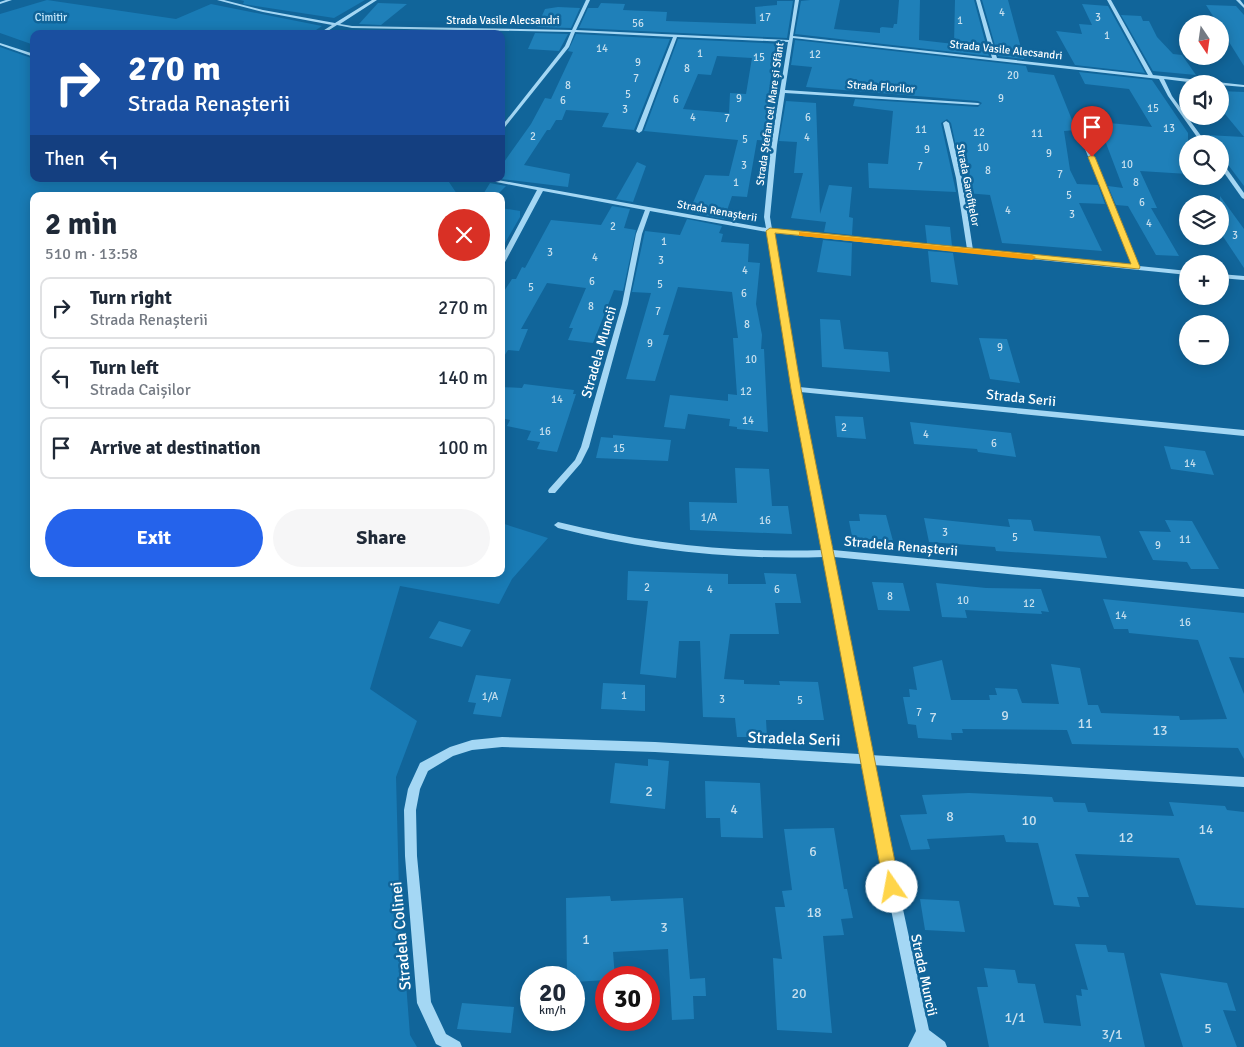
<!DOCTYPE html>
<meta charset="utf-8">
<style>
body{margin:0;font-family:Signika,sans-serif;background:#f6f6f7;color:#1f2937;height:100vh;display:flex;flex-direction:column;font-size:19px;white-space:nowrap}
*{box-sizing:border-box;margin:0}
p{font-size:16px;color:#747a83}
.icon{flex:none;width:28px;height:28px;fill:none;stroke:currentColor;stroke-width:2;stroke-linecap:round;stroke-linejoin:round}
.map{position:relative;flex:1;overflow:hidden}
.sheet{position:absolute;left:30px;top:192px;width:475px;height:385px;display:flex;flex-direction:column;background:#fff;border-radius:10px;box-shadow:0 2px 12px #0003}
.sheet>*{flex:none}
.top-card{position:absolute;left:30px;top:30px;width:475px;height:152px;border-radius:10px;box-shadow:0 2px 12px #0003;background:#1a4fa0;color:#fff;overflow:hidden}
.needle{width:32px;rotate:167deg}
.tools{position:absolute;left:1179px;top:15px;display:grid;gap:10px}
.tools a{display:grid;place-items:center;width:50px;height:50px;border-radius:50%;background:#fff;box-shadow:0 2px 12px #0003;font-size:25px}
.speed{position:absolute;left:520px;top:966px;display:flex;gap:10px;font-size:25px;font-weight:700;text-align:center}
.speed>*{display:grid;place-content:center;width:65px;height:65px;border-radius:50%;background:#fff;box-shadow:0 2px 12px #0003;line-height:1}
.speed small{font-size:12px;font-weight:400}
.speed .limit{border:8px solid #d22;background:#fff;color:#111}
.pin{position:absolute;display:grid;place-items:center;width:42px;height:42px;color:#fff;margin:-51px -21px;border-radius:50% 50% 50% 0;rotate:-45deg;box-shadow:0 0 5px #0007}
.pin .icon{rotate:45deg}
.me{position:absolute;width:55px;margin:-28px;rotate:348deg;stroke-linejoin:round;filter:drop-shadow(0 0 4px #0008)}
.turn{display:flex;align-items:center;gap:18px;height:105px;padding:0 15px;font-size:22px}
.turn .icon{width:65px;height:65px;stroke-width:2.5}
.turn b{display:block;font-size:35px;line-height:42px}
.then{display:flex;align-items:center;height:48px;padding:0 15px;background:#0003;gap:10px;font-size:19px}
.round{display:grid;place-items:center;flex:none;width:52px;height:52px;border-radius:26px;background:#f6f6f7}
.summary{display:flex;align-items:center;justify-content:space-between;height:85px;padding:0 15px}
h1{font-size:30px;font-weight:700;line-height:38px}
.action{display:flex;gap:10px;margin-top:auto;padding:10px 15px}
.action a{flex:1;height:58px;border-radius:30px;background:#2563eb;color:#fff;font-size:20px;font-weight:700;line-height:58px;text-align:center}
.action a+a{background:#f6f6f7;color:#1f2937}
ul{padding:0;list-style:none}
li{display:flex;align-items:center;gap:15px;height:62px;margin:0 10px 8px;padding:0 5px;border:2px solid #e0e1e3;border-radius:10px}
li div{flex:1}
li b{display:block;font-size:19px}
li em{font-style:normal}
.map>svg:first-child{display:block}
.green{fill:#197bb5}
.building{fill:#1f80b9;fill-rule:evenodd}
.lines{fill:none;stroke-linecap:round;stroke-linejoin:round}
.minor{fill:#a4d7f4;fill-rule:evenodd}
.route{fill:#ffd54a;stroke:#a68a30}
.slow{fill:#f59e0b}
.labels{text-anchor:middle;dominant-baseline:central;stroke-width:5;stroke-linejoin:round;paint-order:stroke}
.number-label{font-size:11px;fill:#c7dfee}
.far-park-label{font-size:11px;fill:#ccecfe;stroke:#11659a}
.far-street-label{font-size:11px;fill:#fff;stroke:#11659a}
.street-label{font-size:14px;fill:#fff;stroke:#11659a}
.near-number-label{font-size:14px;fill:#c7dfee}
.near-street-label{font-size:16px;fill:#fff;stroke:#11659a}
</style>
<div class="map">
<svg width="1244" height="1047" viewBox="0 0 1244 1047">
<rect width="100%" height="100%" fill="#11659a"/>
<g class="green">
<polygon points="47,0 176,19 211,4 322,26 310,34 34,34 34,45 0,33 0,14"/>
<polygon points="240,0 365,0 334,18 243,4 244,1"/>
<polygon points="0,47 34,59 34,179 447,179 457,194 469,196 34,196 34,574 501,574 501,523 548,538 512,579 499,604 400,586 370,689 417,721 396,777 399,891 410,1035 417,1047 0,1047"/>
<polygon points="501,208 520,211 520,217 501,250"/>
</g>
<g class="building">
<polygon points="810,0 840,0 834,29 880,33 880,28 882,27 893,28 894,24 897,24 899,0 920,0 919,40 954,44 955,0 974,0 989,56 795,34 801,1"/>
<polygon points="982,0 1008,0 1024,59 998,56"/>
<polygon points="777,1 793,1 787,38 579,28 588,8 598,8 601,3 625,4 623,10 667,12 666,21 756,24 755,7 777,5"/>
<polygon points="378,3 407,4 381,25 359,24"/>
<polygon points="1082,4 1108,6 1145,73 1075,65 1056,31 1082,34 1079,24 1092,25"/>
<polygon points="1206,5 1236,6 1244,15 1244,66 1224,34 1220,33 1220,24 1218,24"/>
<polygon points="558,7 580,8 571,28 537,27 545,9"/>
<polygon points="1121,15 1141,16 1143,21 1149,21 1157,37 1173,54 1182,55 1196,75 1153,71"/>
<polygon points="535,33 568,34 559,51 528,49"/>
<polygon points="576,34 670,39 634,130 602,127 609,113 566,110 562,120 556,120 550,130 547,130 524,165 570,174 568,187 501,179 501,161 504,162 531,124 545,98 551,99 573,52 568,51"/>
<path d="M678,39L786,44L782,64L772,63L769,100L776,101L770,141L757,140L747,197L732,196L724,219L689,212L705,175L729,176L738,140L644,131ZM717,56L752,58L746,94L730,93L729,113L683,109L698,74L711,75Z"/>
<polygon points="795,40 1026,66 1028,72 1054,75 1076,130 1064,131 1070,170 1077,184 1098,185 1105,204 1079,203 1102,251 1002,243 990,195 966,193 951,123 947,119 941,123 956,192 869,188 868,163 888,164 893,111 853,106 855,99 978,107 982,103 978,101 806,87 812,67 791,65"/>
<polygon points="1079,72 1152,80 1188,133 1188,174 1140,171 1157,208 1151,208 1179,256 1156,255 1128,206 1116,205 1108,186 1123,188 1098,122 1152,127 1129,89 1085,84"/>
<polygon points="1220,91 1244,92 1244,137 1220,108"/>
<polygon points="786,101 816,103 820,214 829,185 852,187 849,217 853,218 852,235 824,232 826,222 791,218 803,173 794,173 797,142 779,141"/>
<polygon points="1206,135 1244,137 1244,186 1220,154 1220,144 1212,144"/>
<polygon points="637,162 646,166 633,202 616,199"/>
<polygon points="490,183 506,186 496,196 482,196"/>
<polygon points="1220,196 1244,229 1244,268 1220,232"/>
<polygon points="612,206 630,209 624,228 636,230 623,291 614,290 593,343 568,340 573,328 569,328 586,288 547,283 521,329 528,329 519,351 508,350 501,361 501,296 512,279 516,279 522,267 525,268 551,220 601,225"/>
<polygon points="687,219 722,226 719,233 723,234 721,242 749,244 748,262 760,263 756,304 762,335 761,349 764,349 768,432 737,429 737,427 729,426 730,419 688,414 685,429 664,427 670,395 728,401 728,394 737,395 733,338 738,338 732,292 678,287 663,335 669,335 655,381 626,379 651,293 632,292 645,231 680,235"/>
<polygon points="925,225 950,227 952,246 927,243"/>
<polygon points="823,240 852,243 851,276 817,272"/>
<polygon points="928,251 953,253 958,285 931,282"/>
<polygon points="820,319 840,320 844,349 888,352 890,372 822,367"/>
<polygon points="979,338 1007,339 1020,383 990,379"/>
<polygon points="524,384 574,390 573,394 576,394 557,452 537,449 540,442 527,440 531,431 507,426 510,420 501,418 501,387 522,388"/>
<polygon points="835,416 863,417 866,439 837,437"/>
<polygon points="910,422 1011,433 1016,457 978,452 977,449 914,444"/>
<polygon points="613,435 671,440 668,461 596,458 601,437 613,438"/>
<polygon points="1164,446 1205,451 1214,475 1171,469"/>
<polygon points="735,468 769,469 772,506 788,506 792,534 690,530 689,502 737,503"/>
<polygon points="859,514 886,515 893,541 853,541 849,521 860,521"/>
<polygon points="924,518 1010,527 1008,519 1031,520 1034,531 1100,536 1107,558 996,551 995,547 929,542"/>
<polygon points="1165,520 1192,521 1219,569 1191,569 1187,562 1153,560 1139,531 1171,532"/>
<polygon points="628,571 728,574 728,584 766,584 764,573 796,574 801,603 775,603 779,634 730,634 724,679 744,680 744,684 780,685 779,681 818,682 824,720 766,720 767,737 737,737 735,718 703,717 700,641 679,641 676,678 640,674 648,601 627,600"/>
<polygon points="872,582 903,583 910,611 878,610"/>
<polygon points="936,583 986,588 1041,589 1049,612 1041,611 1042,614 965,610 967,618 942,617"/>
<polygon points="1103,599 1244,613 1244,658 1229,657 1244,694 1244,759 1238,748 1072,744 1067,730 962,729 963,733 951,733 952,740 918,738 916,725 908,724 903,697 910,697 909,689 917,690 913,667 942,660 951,700 990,700 989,695 997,695 995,688 1017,689 1022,703 1059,704 1051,664 1080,668 1088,705 1098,705 1101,713 1179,716 1180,720 1227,719 1198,640 1129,633 1128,629 1114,629"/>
<polygon points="439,621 471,630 462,647 429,638"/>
<polygon points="476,675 511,679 501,717 473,714 476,703 468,702"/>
<polygon points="603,683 645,685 645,711 601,709"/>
<polygon points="648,759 669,761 665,809 610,803 615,763 648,766"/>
<polygon points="705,781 760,783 763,838 721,837 720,818 706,818"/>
<polygon points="969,793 1052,797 1054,802 1085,803 1088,812 1174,816 1169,802 1225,806 1227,810 1244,812 1244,908 1196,905 1179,858 1075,854 1089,897 1077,897 1080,907 1054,905 1038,843 1006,842 1004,835 927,839 930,849 911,850 900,815 927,814 922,795"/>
<polygon points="834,828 844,889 847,889 853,918 841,919 844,935 823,936 832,1033 777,1030 773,958 782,959 775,907 785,907 782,891 792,890 784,829"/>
<polygon points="610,896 611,901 683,898 690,979 705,978 706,996 693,996 694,1019 672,1020 668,949 613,952 615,978 606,978 606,980 574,982 574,978 567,978 566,898"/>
<polygon points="920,899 959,901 965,932 925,930"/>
<polygon points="1075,944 1106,945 1108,952 1124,953 1145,1047 989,1047 977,987 988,987 984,968 1015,970 1018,983 1035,984 1044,1023 1081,1026 1076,995 1082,996 1081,989 1088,990"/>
<polygon points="1160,973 1227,983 1236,1011 1223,1010 1237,1047 1183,1047"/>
<polygon points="462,1003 514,1007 511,1033 457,1029"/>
</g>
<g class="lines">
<g class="minor">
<polygon points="6,0 12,0 0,4 0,2"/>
<path d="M217,0H224L263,10L335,23L372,0H377L340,24L352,26L572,30L586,0H590L576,30L789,40L795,0H799L793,36L992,58L976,0H980L997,58L1148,75L1107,0H1111L1153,75L1244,85V87L1220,85V84H1204L1164,79L1172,96L1207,144H1202L1168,96L1159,79L793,38L785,90L978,103L980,104L978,105L785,93L777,145L770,217L772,229L967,249L956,178L943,123L946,121L949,123L962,178L973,250L1132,265L1081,139L1086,138L1139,266L1188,271V275L773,233L799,387L1244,430V436L800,392L833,550L1244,589V597L834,557L870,755L1244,777V787L872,765L929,1030L945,1042L947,1047H908L916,1031L861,764L655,752L502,747L472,750L453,756L428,771L420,789L416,810L417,856L431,1002L446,1034L460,1042L462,1047H442L436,1044L417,1003L405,856L404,810L408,789L420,763L450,747L472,740L502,737L655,742L859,754L825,557C734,560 646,551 558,528L554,525L558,522C646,544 734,553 824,550L792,389L767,232L650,211L642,234L628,304L589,447L581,463L555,493H549L548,491L549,489L575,460L581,447L622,304L636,234L645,210L543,191L504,264L501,266V258L537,190L481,179H492L766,228L764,217L771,145L788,42L677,37L642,131L639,133L636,131L673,37L575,32L569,47L501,132V127L565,46L571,32L352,28L337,25L323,34H318L332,25L263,12Z"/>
<polygon points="1236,0 1240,0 1244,5 1244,8"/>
<polygon points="0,43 34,54 34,57 0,45"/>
<polygon points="1220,161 1222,162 1244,193 1244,199 1242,198 1220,167"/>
<polygon points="1220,274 1244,276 1244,280 1220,278"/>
</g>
</g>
<polygon class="route" points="1092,155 1095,157 1140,267 1139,269 775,233 801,389 900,887 897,892 892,895 886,892 884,887 791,389 766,231 770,228 1131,264 1088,157"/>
<polygon class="slow" points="799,232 1032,255 1036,257 1032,260 802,236 799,236"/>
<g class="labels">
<g class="number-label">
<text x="1002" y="12">4</text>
<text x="765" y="17">17</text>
<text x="1098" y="17">3</text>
<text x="960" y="20">1</text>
<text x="638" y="23">56</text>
<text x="1107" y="35">1</text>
<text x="602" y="48">14</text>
<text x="700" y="53">1</text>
<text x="815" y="54">12</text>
<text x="759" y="57">15</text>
<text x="638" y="62">9</text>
<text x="687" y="68">8</text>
<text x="1013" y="75">20</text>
<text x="636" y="78">7</text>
<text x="568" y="85">8</text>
<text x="628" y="94">5</text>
<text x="739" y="98">9</text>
<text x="1001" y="98">9</text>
<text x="676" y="99">6</text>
<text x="563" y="100">6</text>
<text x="1153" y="108">15</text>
<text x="625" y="109">3</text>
<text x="693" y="117">4</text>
<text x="808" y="117">6</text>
<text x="727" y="118">7</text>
<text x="1169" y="128">13</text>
<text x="921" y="129">11</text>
<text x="979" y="132">12</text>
<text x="1037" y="133">11</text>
<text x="533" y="136">2</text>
<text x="807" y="137">4</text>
<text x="745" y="139">5</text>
<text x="983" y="147">10</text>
<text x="927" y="149">9</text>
<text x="1049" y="153">9</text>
<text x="1127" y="164">10</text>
<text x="744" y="165">3</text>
<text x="920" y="166">7</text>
<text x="988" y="170">8</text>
<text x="1060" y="174">7</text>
<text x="736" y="182">1</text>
<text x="1136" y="182">8</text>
<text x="1069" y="195">5</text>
<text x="1142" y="202">6</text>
<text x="1008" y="210">4</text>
<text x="1072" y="214">3</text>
<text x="1149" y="223">4</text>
<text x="613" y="226">2</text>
<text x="1235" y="235">3</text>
<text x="664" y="241">1</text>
<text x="550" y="252">3</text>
<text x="595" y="257">4</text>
<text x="661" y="260">3</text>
<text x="745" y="270">4</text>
<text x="592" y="281">6</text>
<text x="660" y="284">5</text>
<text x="531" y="287">5</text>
<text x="744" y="293">6</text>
<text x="591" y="306">8</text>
<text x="658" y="311">7</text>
<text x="747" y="324">8</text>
<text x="650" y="343">9</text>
<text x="1000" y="347">9</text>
<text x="751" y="359">10</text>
<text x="746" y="391">12</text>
<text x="557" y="399">14</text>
<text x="748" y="420">14</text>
<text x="844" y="427">2</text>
<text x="545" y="431">16</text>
<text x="926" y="434">4</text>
<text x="994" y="443">6</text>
<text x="619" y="448">15</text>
<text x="1190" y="463">14</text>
<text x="709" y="517">1/A</text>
<text x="765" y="520">16</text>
<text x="945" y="532">3</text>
<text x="1015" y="537">5</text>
<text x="1185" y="539">11</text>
<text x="1158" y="545">9</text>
<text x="647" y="587">2</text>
<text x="710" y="589">4</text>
<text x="777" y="589">6</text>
<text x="890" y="596">8</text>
<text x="963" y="600">10</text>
<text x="1029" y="603">12</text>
<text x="1121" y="615">14</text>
<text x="1185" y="622">16</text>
<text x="624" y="695">1</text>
<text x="490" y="696">1/A</text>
<text x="722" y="699">3</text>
<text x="800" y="700">5</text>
<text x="919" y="712">7</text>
</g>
<g class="far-park-label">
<text x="51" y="17">Cimitir</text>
</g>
<g class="far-street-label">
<text x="503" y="20">Strada Vasile Alecsandri</text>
<text transform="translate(1006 50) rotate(6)">Strada Vasile Alecsandri</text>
<text transform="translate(881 87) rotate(4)">Strada Florilor</text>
<text transform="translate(770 114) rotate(-82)">Strada Ștefan cel Mare și Sfânt</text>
<text transform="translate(968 185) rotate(79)">Strada Garofițelor</text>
<text transform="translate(717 211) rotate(10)">Strada Renașterii</text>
</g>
<g class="street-label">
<text transform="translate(599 352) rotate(-74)">Stradela Muncii</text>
<text transform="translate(1021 398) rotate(6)">Strada Serii</text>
<text transform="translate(901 546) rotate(5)">Stradela Renașterii</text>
<text transform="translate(924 975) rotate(78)">Strada Muncii</text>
</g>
<g class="near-number-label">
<text x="1005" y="715">9</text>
<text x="933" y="717">7</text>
<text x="1085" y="723">11</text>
<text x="1160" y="730">13</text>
<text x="649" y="791">2</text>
<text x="734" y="809">4</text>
<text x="950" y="816">8</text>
<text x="1029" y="820">10</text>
<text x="1206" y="829">14</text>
<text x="1126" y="837">12</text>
<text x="813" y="851">6</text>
<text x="814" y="912">18</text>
<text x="664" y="927">3</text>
<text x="586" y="939">1</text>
<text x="799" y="993">20</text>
<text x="1015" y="1017">1/1</text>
<text x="1208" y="1028">5</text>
<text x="1112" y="1034">3/1</text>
</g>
<g class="near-street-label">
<text transform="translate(794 739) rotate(2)">Stradela Serii</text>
<text transform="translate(401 936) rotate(-95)">Stradela Colinei</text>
</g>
</g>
</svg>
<div class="tools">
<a><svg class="needle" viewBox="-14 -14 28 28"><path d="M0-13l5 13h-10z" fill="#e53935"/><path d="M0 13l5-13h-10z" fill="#747a83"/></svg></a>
<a><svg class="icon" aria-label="sound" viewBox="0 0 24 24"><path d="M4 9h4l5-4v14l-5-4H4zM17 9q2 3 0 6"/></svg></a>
<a><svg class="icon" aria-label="search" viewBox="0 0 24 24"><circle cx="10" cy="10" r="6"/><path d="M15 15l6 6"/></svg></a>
<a><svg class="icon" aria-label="layers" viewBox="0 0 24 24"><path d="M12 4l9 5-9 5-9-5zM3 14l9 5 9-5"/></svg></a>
<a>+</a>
<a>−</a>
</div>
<div class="speed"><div>20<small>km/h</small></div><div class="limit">30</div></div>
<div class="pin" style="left:1092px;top:157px;background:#d93025"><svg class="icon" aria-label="arrive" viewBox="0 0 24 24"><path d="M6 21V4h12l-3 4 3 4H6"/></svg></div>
<svg class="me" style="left:892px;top:887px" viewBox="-20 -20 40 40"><circle r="19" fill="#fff"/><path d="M0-13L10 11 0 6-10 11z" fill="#ffd54a"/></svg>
<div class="top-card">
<div class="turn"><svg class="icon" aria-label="right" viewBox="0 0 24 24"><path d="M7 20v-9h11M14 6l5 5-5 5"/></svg><div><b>270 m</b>Strada Renașterii</div></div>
<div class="then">Then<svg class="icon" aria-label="left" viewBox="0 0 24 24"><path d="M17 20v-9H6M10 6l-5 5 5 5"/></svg></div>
</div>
<section class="sheet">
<div class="summary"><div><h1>2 min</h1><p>510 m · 13:58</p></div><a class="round" style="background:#d93025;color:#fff"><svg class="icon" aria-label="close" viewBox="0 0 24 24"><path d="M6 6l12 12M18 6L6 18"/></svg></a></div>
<ul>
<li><svg class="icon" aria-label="right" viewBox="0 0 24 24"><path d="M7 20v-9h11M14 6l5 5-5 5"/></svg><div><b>Turn right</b><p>Strada Renașterii</p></div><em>270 m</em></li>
<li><svg class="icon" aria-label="left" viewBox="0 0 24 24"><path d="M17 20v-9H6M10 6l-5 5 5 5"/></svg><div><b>Turn left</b><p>Strada Caișilor</p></div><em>140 m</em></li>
<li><svg class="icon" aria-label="arrive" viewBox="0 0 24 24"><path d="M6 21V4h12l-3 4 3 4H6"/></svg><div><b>Arrive at destination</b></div><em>100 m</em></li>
</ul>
<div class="action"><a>Exit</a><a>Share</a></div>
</section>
</div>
